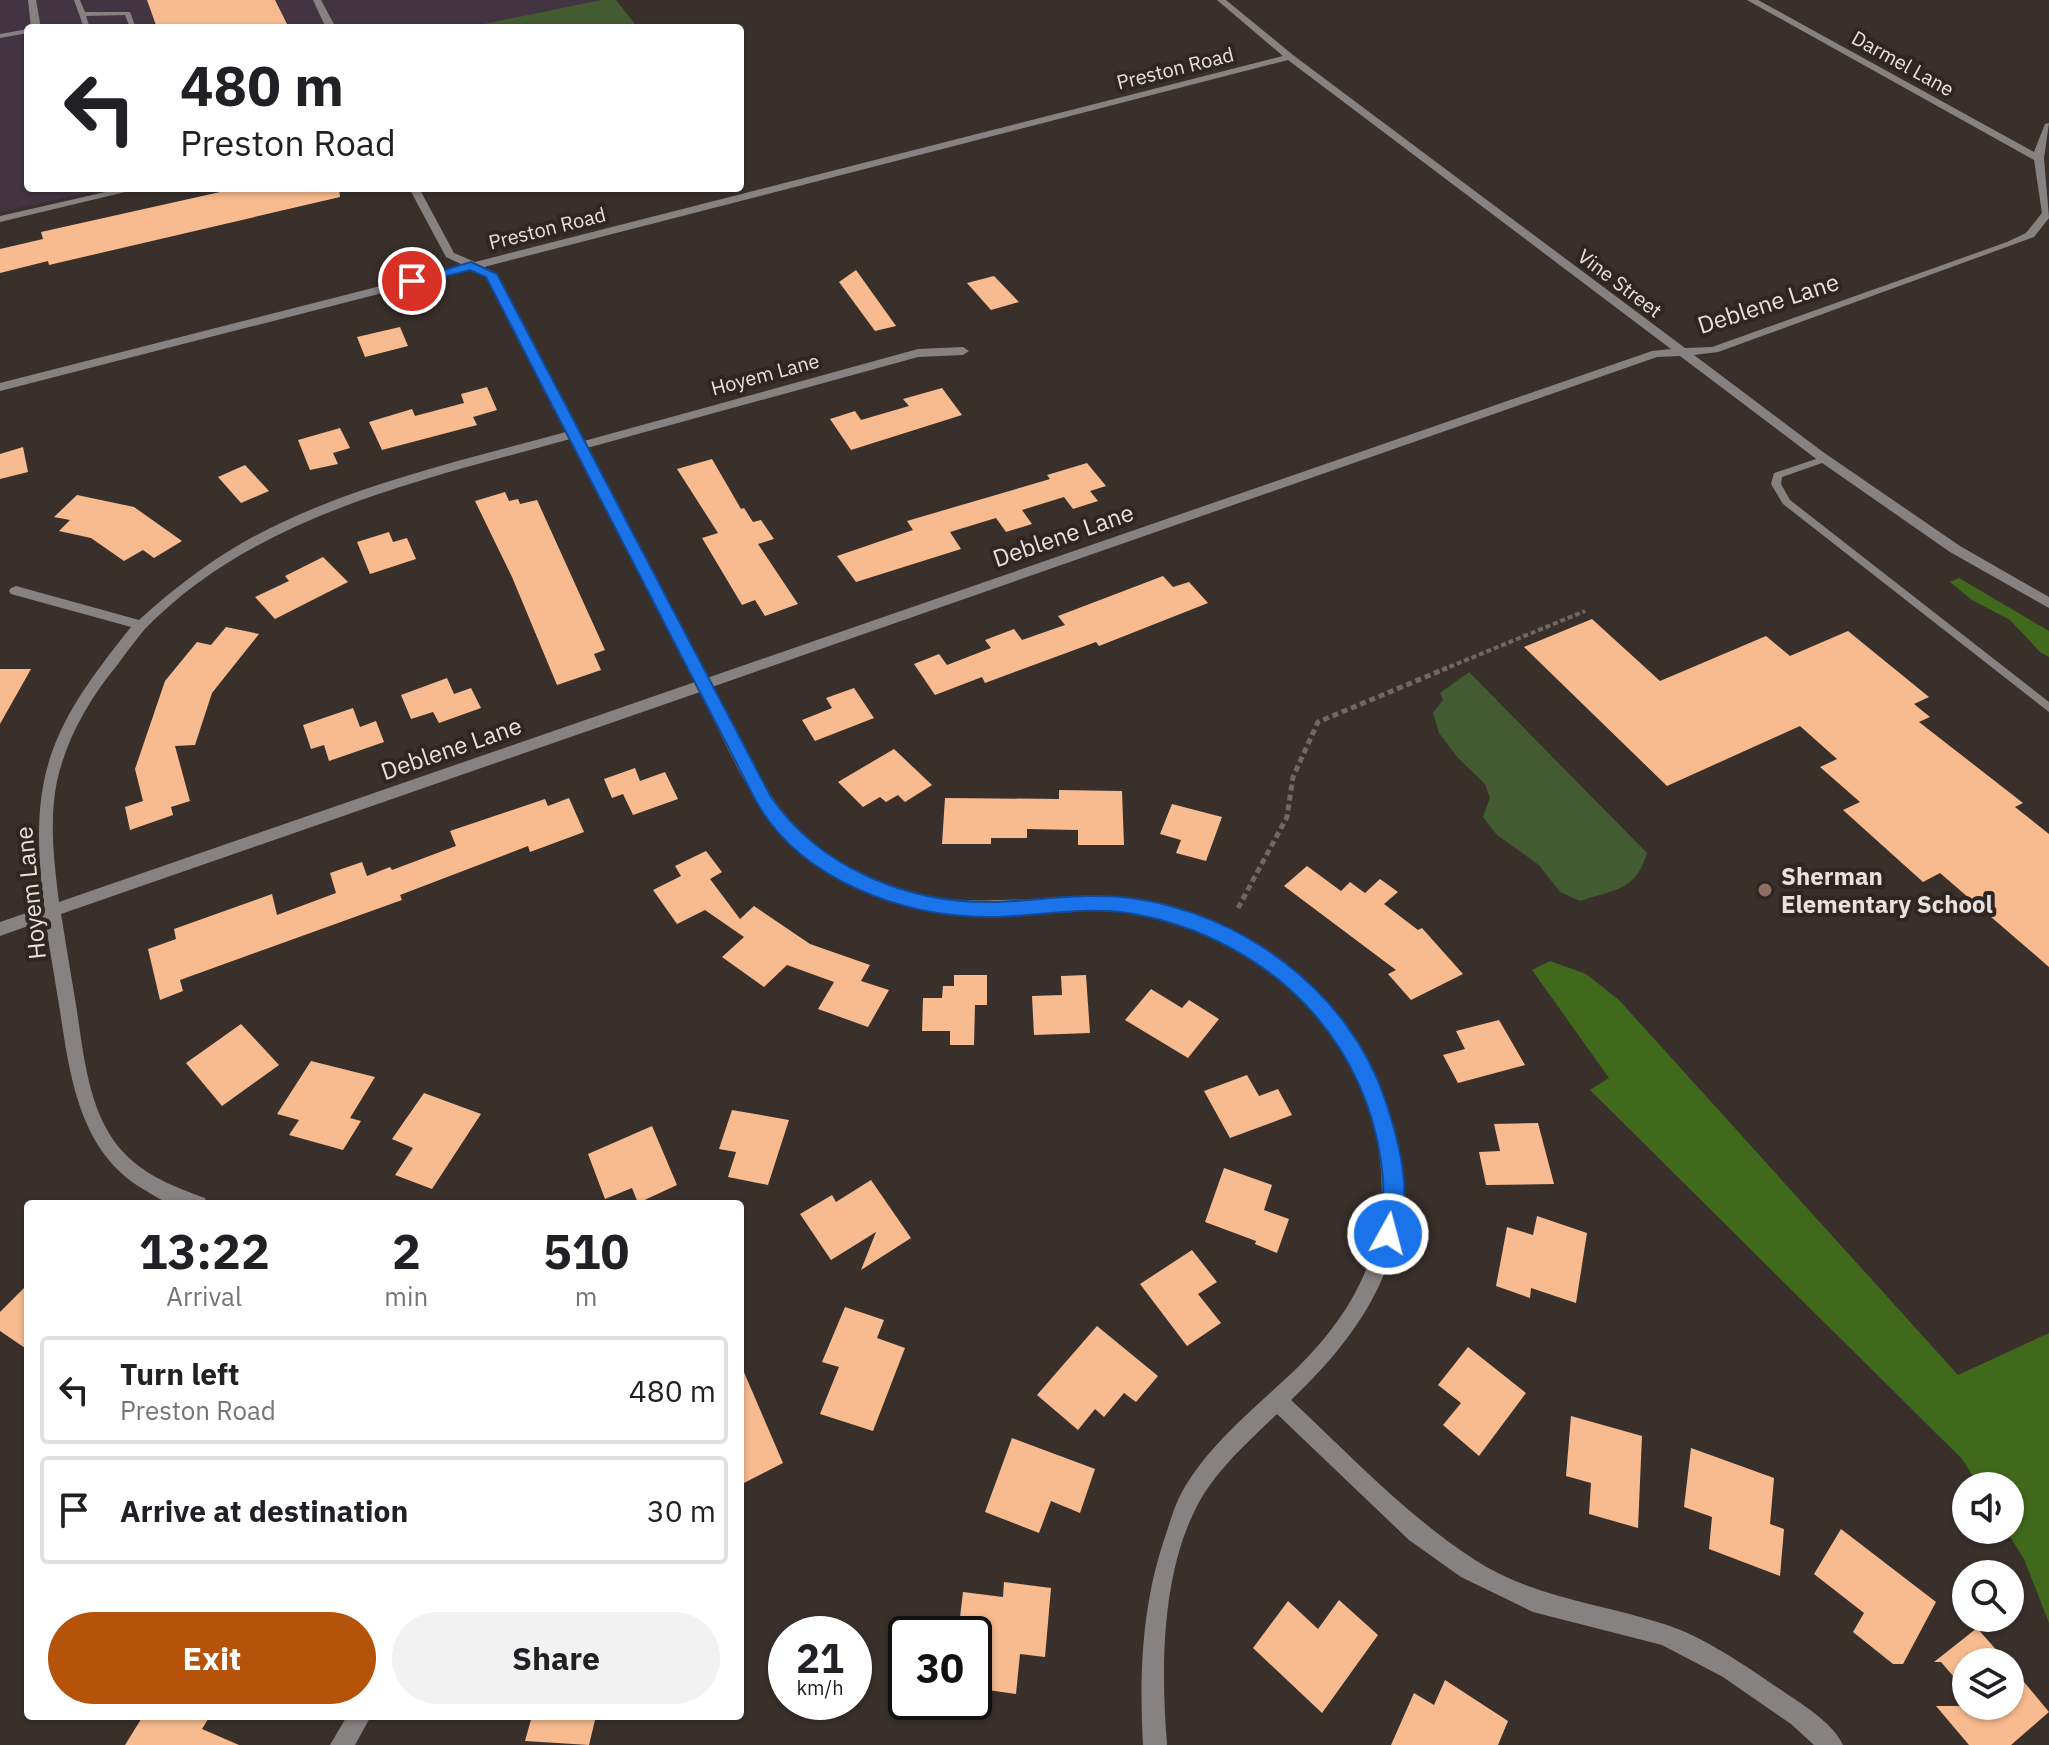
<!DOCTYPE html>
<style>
body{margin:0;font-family:"IBM Plex Sans",sans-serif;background:#f2f2f2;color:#202124;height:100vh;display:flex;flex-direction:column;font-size:30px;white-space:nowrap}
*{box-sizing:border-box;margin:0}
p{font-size:26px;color:#757577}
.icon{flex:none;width:44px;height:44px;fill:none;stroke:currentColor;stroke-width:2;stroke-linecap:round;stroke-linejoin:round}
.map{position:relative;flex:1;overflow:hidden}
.drawer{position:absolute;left:24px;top:1200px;width:720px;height:520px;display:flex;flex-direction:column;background:#fff;border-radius:8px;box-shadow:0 2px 6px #0004}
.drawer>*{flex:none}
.hud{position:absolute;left:24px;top:24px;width:720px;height:168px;border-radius:8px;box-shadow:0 2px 6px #0004;background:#fff;color:#202124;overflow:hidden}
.buttons{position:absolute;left:1952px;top:1472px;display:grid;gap:16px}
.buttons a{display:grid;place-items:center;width:72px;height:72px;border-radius:50%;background:#fff;box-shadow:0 2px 6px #0004;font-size:40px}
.speed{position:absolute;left:768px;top:1616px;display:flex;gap:16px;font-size:40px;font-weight:700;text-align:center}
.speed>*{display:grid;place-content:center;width:104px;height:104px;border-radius:50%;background:#fff;box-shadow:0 2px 6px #0004;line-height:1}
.speed small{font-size:20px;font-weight:400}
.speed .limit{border:4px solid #111;border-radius:12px;background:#fff;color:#111}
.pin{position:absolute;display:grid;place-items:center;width:68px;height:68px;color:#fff;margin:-34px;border:4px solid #fff;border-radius:50%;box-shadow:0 2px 8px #0007}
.me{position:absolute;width:88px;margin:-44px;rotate:7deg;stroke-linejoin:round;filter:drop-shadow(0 0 6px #0008)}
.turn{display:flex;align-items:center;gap:28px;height:168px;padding:0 24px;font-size:36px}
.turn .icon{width:104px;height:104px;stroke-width:2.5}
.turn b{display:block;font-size:56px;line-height:68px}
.eta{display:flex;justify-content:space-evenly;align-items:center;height:136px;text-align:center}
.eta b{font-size:48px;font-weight:700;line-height:56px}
.primary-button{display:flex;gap:16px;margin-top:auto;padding:16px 24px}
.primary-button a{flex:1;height:92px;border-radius:48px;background:#b45309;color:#fff;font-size:32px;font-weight:700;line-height:92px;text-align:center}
.primary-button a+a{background:#f2f2f2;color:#202124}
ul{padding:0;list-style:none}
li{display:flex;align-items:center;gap:24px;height:108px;margin:0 16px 12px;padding:0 8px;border:4px solid #e0e0e0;border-radius:8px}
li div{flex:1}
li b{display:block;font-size:30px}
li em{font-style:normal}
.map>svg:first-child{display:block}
.commercial{fill:#433442}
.green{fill:#435b31}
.forest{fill:#41691c}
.building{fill:#f8bb8f}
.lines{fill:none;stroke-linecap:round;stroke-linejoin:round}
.path-far1{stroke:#706864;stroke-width:4;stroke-dasharray:5 3;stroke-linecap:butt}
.path{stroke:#706864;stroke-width:5;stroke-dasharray:6 4;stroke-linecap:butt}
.lane{fill:#878282;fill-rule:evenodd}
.street{fill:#878282;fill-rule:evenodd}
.route{fill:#1a73e8;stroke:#114b97;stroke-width:2}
.education-dot{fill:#8d6e63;stroke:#2f2622;stroke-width:3}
.labels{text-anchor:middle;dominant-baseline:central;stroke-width:8;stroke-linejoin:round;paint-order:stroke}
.far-street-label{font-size:20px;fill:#e7e1df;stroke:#2f2622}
.street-label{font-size:24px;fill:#e7e1df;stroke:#2f2622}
.poi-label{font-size:24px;font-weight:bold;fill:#e7e1df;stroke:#2f2622;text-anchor:start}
</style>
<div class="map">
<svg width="2049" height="1745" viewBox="0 0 2049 1745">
<rect width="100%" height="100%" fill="#39302c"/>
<polygon class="commercial" points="0,0 601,0 464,28 28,28 28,188 109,188 0,212"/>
<g class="green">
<polygon points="601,0 616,0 638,28 464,28"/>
<path d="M1469,672L1647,853C1635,892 1615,889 1580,901L1560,892L1539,865L1497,835L1483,817L1490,798L1485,784L1458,758L1439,733L1433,713L1443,700L1440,693Z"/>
</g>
<g class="forest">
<polygon points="1959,578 2049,631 2049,657 2040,652 2010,620 1972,600 1950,582"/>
<polygon points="1550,961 1586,974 1619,1000 1958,1375 2049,1333 2049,1623 2024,1559 2006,1530 2010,1530 2010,1486 1979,1486 1962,1459 1590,1090 1609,1078 1532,970"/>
</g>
<g class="building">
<polygon points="147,0 275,0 289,28 157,28"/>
<polygon points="238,188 339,188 340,197 49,265 48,261 0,273 0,249 43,239 41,232"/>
<polygon points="856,270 896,326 875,331 839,282"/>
<polygon points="994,276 1019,302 991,310 967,283"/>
<polygon points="400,327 408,346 365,357 357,337"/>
<polygon points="487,387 497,410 473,417 477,425 382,450 369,422 412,409 415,416 464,403 461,394"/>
<polygon points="942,388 962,415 851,450 830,419 855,411 861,420 909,406 903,399"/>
<polygon points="340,428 350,448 333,453 338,464 310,470 298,440"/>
<polygon points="23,447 28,472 0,479 0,454"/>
<polygon points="712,459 741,509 744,508 753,522 761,520 774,539 758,544 798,604 765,616 755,600 742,605 702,538 718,533 677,469"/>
<polygon points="1087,463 1106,486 1090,491 1098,501 1073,509 1064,497 1022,510 1032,524 1006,532 996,518 950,532 961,549 856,582 837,556 913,530 907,521 1050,479 1047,475"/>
<polygon points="245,465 269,491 241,503 218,477"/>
<polygon points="505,492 509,501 518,499 520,504 537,500 605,650 594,654 601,670 557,685 512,577 475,501"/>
<polygon points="77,495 134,507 182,541 154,558 143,550 124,561 91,538 59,531 70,520 54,517"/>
<polygon points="389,532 393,542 407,538 416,559 370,574 357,542"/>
<polygon points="323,557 348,582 275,619 255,597 289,581 285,576"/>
<polygon points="1163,576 1173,587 1189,582 1208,603 1099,646 1096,642 985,683 982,677 935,695 914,664 939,654 947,665 991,648 985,640 1014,629 1022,640 1065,625 1058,616"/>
<polygon points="1592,619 1660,681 1766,636 1790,656 1848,631 1929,697 1914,704 1930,717 1919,722 2023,803 2015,807 2049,834 2049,967 1940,873 1923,882 1843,810 1860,802 1820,767 1837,759 1800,726 1667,786 1524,647"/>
<polygon points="226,627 259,634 212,693 195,745 175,746 190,801 171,807 173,815 130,830 125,807 143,801 135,769 165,681 197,642 211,645"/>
<polygon points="0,669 31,669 0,724"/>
<polygon points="447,678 454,694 471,688 481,708 439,723 433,712 411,719 401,695"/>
<polygon points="854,688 874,718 815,741 802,720 832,708 826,698"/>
<polygon points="353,708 360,727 376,721 384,742 329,761 324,745 311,749 303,725"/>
<polygon points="894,749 932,785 905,802 898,795 886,802 880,797 863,807 838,782"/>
<polygon points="635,768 640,781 665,772 678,799 633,815 623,794 612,798 604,779"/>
<polygon points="1059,790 1122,791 1124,845 1078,845 1078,830 1027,829 1027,838 991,838 991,844 942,844 945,798 1059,799"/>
<polygon points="569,798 584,832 530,852 528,846 400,895 402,900 180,980 183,991 160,1000 148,949 176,939 174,929 272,894 277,915 336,893 330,873 362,862 367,876 390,867 392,870 456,846 450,831 545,799 548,806"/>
<polygon points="1172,804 1222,817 1206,861 1176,853 1181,840 1160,834"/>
<polygon points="706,851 722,872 710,879 740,919 754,906 810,944 870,965 861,981 889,990 868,1027 818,1009 834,982 787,965 764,987 722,957 744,937 705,910 677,924 653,890 681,876 675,866"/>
<polygon points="1307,866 1341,891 1350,882 1365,893 1380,879 1398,892 1384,904 1418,930 1422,928 1463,974 1411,1000 1388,974 1396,970 1284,886"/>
<polygon points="954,975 987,975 987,1005 975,1005 974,1045 950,1045 950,1031 922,1031 923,998 942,998 943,986 954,986"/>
<polygon points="1086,975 1090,1033 1034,1035 1032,996 1062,995 1061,976"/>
<polygon points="1151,989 1182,1008 1189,1000 1219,1019 1188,1058 1125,1020"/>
<polygon points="1499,1020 1525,1065 1458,1083 1443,1055 1465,1049 1456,1031"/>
<polygon points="241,1024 279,1065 222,1106 186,1063"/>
<polygon points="311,1061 375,1077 350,1118 361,1121 343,1150 289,1135 299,1120 277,1114"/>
<polygon points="1247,1075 1259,1096 1278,1089 1292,1115 1230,1138 1204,1091"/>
<polygon points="424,1093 481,1114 432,1189 395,1175 413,1148 392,1139"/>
<polygon points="732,1110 789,1120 768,1185 728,1177 736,1152 719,1149"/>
<polygon points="1538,1123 1554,1184 1486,1185 1479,1152 1500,1151 1494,1124"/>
<polygon points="652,1126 677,1185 638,1203 632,1188 605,1199 588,1154"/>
<polygon points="1224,1168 1272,1185 1264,1210 1289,1219 1277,1253 1255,1244 1256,1241 1205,1222"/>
<polygon points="871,1180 911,1238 861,1270 876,1232 831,1260 800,1214 832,1195 836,1202"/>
<polygon points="1537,1216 1587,1233 1576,1303 1531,1288 1530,1298 1496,1286 1507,1227 1533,1235"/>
<polygon points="1192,1250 1217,1282 1198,1294 1221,1323 1187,1346 1140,1284"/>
<polygon points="28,1284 28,1350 0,1331 0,1312"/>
<polygon points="845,1307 884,1320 877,1338 905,1348 873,1431 820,1414 839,1367 822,1362"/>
<polygon points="1097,1326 1158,1376 1136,1402 1124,1393 1104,1417 1095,1409 1078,1430 1037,1395"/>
<polygon points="1468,1347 1526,1393 1479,1456 1443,1425 1461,1403 1438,1385"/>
<polygon points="740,1363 783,1463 740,1485"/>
<polygon points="1571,1416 1642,1436 1638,1528 1589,1514 1591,1483 1566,1476"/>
<polygon points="1012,1438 1095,1469 1080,1513 1051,1501 1039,1533 985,1512"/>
<polygon points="1691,1448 1774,1478 1770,1524 1784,1529 1780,1576 1709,1549 1712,1517 1684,1507"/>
<polygon points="1841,1529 1936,1602 1903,1664 1893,1664 1853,1632 1864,1613 1814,1574"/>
<polygon points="1004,1582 1051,1588 1045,1657 1020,1654 1016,1694 974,1688 974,1634 958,1634 963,1592 1003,1597"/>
<polygon points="1339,1600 1378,1635 1322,1713 1253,1648 1288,1601 1318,1629"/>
<polygon points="1977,1628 2007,1662 1966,1662 1966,1691 1941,1662 1934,1662"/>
<polygon points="2010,1665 2049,1712 2011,1745 1969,1745 1936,1706 2010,1706"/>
<polygon points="1445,1680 1508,1721 1498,1745 1391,1745 1414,1693 1434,1705"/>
<polygon points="143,1716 210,1716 202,1729 239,1745 125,1745"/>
<polygon points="532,1716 596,1716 589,1745 525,1741"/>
</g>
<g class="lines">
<polyline class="path-far1" points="1442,670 1585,611"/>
<polyline class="path" points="1238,908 1287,817 1293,777 1318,722 1447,668"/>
<g class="lane">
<polygon points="74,0 80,0 85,12 130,12 136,28 130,28 125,15 86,16 90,28 84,28"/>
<polygon points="28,29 28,33 0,38 0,34"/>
<polygon points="1825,456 1828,457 1828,461 1782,477 1781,484 1790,500 2049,702 2049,712 1783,504 1771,484 1774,473"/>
</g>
<g class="street">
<polygon points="28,0 36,0 41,28 31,28"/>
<polygon points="313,0 321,0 336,28 326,28"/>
<path d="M1217,0H1226L1293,55L1685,348L1712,347L2007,242L2026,233L2042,213L2034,160L1747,0H1758L2034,152L2045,124L2049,123L2044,158L2049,218L2034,237L1718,352L1694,355L1823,452L1960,546L2049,597V608L1950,552L1815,458L1680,356L1657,357L712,687C756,770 778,836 869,878C950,916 1028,893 1113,898C1248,905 1367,1008 1395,1139C1419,1247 1366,1329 1291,1400C1350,1455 1407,1516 1475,1560C1532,1597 1599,1603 1664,1624C1706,1637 1753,1671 1790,1696C1808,1708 1834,1725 1843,1745H1814L1791,1724L1723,1677L1662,1645L1533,1612L1461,1577L1409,1540L1277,1414C1248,1442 1214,1472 1196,1508C1161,1577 1161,1670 1167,1745H1143C1139,1673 1142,1603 1166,1534C1171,1519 1175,1504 1183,1490C1211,1442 1256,1407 1296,1369C1380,1287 1403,1199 1362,1088C1347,1047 1316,1010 1282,982C1238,945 1184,918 1126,912C1086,908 1047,914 1007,915C936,918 863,900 806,856C754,816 729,749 700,692L61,914C66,945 71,975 76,1005C84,1055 88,1116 125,1154C148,1177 175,1187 205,1198L207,1204C197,1204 186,1205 176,1204C164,1203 153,1195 143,1189C80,1152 70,1077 60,1011C55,981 50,950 45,920L0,936V922L44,907C28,775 49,729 131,627L11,594L9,591L11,588L16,586L139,620C171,591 204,565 242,543C341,487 457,462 566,432L487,276L472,270L0,391V383L463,265L446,257L409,188H419L454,253L475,262L1283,56ZM1288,60L1671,349L1652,351L707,678L587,448L918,357L963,355L969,351L963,347L918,349L584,441L497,274L484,267ZM570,439L695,682L59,902C54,862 49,820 57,781C67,737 90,698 118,664C126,653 135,641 144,630C254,515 423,480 570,439Z"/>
<polygon points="123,188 142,188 0,222 0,216"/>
<polygon points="347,1716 371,1716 355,1745 330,1745"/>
</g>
</g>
<path class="route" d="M471,262L497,274L771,797C820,868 907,903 992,902C1038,901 1085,892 1131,898C1243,913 1349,992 1385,1099C1399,1142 1415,1197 1395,1241L1388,1244L1380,1241L1377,1234C1379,1217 1385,1197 1383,1180C1372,1041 1269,939 1134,914C1087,905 1037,917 989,917C903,917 800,880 756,801L486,277L470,270L412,285L406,281Z"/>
<circle class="education-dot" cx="1765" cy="890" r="8"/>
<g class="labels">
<g class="far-street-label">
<text transform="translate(1903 63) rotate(29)">Darmel Lane</text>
<text transform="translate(1175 68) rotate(-14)">Preston Road</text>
<text transform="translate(547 228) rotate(-14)">Preston Road</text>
<text transform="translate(1620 283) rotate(37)">Vine Street</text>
<text transform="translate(765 374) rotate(-15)">Hoyem Lane</text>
</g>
<g class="street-label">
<text transform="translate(1768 303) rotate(-18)">Deblene Lane</text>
<text transform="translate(1063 535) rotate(-19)">Deblene Lane</text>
<text transform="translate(451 748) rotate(-19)">Deblene Lane</text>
<text transform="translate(30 893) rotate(-96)">Hoyem Lane</text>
</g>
<g class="poi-label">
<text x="1781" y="876">Sherman<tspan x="1781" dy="28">Elementary School</tspan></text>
</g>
</g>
</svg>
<div class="buttons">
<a><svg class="icon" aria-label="sound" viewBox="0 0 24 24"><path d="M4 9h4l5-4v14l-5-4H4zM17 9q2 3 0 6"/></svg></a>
<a><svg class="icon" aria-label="search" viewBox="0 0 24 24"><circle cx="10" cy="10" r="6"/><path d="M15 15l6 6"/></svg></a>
<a><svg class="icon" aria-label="layers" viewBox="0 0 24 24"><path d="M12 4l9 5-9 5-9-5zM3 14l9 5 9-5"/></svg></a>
</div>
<div class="speed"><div>21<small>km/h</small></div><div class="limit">30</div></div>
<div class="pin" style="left:412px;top:281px;background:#d93025"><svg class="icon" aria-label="arrive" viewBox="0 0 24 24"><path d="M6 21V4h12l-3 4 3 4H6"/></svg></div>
<svg class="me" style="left:1388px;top:1234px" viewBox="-20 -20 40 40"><circle r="17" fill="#1a73e8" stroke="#fff" stroke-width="3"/><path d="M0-11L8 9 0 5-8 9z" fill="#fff"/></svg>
<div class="hud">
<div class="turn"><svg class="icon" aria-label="left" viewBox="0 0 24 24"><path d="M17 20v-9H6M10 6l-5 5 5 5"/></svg><div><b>480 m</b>Preston Road</div></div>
</div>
<section class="drawer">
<div class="eta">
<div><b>13:22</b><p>Arrival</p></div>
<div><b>2</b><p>min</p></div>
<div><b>510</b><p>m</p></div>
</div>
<ul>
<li><svg class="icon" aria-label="left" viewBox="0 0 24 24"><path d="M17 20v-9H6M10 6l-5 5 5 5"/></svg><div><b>Turn left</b><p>Preston Road</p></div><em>480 m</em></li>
<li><svg class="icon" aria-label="arrive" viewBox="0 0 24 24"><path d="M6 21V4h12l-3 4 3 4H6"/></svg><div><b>Arrive at destination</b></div><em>30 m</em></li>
</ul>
<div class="primary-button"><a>Exit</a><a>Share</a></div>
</section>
</div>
